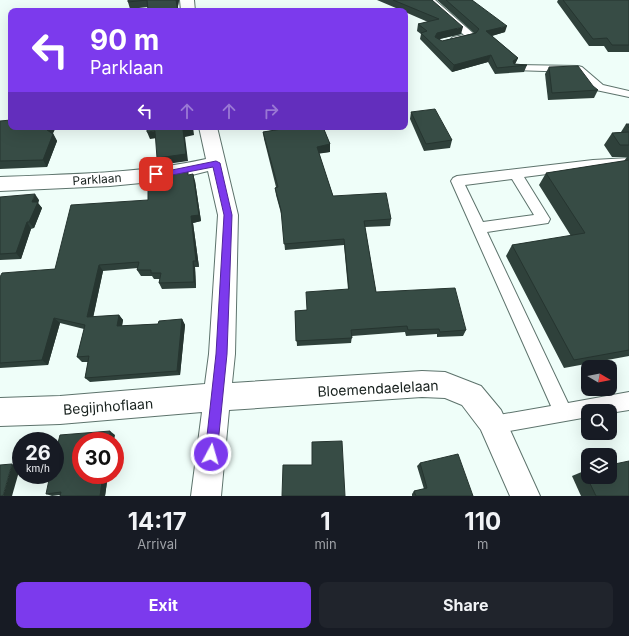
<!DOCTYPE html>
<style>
body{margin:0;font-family:Inter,sans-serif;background:#20242c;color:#f1f3f6;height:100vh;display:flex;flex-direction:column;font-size:15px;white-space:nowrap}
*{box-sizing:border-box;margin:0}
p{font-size:13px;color:#9ea1a6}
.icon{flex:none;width:22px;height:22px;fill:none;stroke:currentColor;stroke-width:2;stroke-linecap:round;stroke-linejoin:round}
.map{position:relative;height:496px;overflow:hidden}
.details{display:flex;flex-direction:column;background:#171b24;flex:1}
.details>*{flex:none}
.banner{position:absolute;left:8px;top:8px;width:400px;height:122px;border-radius:8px;box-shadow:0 4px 16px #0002;background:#7c3aed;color:#fff;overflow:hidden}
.needle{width:26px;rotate:100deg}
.fabs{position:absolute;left:581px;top:360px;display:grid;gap:8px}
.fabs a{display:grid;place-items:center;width:36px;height:36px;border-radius:8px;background:#171b24;box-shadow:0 4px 16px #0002;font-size:20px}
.speed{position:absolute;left:12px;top:432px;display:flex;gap:8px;font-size:20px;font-weight:700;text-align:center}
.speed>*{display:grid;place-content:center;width:52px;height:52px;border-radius:50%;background:#171b24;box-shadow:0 4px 16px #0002;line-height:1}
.speed small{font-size:10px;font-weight:400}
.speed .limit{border:6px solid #d22;background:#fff;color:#111}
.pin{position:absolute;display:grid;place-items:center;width:34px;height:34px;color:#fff;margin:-17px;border-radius:8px;box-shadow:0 2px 6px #0006}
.me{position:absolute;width:44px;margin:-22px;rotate:6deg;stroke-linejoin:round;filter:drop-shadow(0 0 3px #0008)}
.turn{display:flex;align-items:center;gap:14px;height:84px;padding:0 16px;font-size:18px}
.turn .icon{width:52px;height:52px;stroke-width:2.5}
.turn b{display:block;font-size:28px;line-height:34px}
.lanes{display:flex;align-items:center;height:38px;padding:0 16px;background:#0003;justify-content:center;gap:20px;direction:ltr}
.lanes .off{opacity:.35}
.eta{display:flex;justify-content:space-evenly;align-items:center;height:68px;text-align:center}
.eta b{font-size:24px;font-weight:700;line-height:28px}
.cta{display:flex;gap:8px;margin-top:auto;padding:8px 16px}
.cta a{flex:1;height:46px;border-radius:8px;background:#7c3aed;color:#fff;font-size:16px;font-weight:700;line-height:46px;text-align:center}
.cta a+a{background:#20242c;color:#f1f3f6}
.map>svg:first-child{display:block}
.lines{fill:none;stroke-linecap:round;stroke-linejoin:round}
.lane-casing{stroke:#5d736c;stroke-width:2}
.street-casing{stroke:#5d736c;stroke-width:2}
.lane{fill:#fff;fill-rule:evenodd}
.street{fill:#fff;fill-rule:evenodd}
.wall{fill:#2f413b}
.shaded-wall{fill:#263530}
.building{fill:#374c45;stroke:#263530}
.route{fill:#7c3aed;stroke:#51269a}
.labels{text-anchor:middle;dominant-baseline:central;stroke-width:4;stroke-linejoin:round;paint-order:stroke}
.street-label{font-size:12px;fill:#17201d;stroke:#fff}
.near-street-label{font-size:14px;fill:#17201d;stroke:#fff}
</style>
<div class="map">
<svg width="629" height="496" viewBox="0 0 629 496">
<rect width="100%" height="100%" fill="#effef9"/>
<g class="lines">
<g class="lane-casing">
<g id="lane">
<polygon points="426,0 435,0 474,34 476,36 474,38 456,42 453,41 451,39 453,37 464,35"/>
<polygon points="517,65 578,66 582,67 603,85 629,91 629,97 596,90 575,72 513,70 512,68"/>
<path d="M629,158V166L593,168L524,177L550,219L548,223L487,232L568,403L629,392V410L610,413V411H588V417L493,434L487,431L484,425L487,419L493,416L551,406L451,181L453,178L457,176L593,160ZM512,179L534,215L483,222L465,185Z"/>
</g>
</g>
<g class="street-casing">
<g id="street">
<polygon points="180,0 194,0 195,11 181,11"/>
<path d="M199,127H217L238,215L235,354L232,383L422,371L445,372L481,386L501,410L540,496H510L481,430L462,405L445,398L422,397L229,410L221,496H191L202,412L60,424L0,426V398L60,396L205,384L209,354L218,215L208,171L172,180L110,186L0,191V177C69,174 138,174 206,159Z"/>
</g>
</g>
<use href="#lane" class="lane"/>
<use href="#street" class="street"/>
</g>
<g class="wall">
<polygon points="128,0 179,0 178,6 178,11 148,11 148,7 130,9 128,2"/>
<polygon points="377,0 432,0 461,34 439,39 442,41 474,33 437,0 472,0 505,32 492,36 518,58 515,64 527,65 524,72 495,74 488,62 452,72 420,39 421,34 417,31 418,24 428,22 405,12 405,11 403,11"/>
<polygon points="558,0 629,0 629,52 608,52 604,46 589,46 557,2"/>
<polygon points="549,67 598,90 594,98 548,100 545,74"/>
<polygon points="411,112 452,140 450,148 424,151 410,119"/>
<polygon points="0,121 11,127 56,127 53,133 57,141 47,167 0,169"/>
<polygon points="626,124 629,124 629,356 564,368 506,256 512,245 571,236 539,185 546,173 624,161 627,157 612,157 604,145 612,133 621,132"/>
<polygon points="286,127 323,127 330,144 330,152 319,153 333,196 391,219 390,226 365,227 376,292 466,330 463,336 437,337 437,334 406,336 405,332 352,336 351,343 297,346 295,311 307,310 348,289 344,245 285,250 282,217 276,195 275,188 276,187 264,139 263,132 286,128"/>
<polygon points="189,175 195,181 201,221 193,223 199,267 195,267 196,288 162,289 159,283 160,279 154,279 152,276 141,276 137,270 138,268 103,271 93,317 119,315 123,320 122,326 158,324 182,319 185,325 180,375 90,382 85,378 88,362 82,362 77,357 84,329 60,323 48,365 0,368 0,277 55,269 148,200 151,189"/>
<polygon points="0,197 39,200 38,203 42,208 34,228 31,229 21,259 0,260"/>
<polygon points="115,435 81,475 108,475 105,496 60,495 52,496 46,494"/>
<polygon points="420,463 473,496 412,496 412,494 414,491 424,489 417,466"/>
<polygon points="584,471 629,496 581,496 572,476"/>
</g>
<g class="shaded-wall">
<polygon points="176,0 179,0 178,6 178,11"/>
<polygon points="507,26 505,32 484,38 486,31"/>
<polygon points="463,27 461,34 436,40 435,37 437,33"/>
<polygon points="491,55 488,62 452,72 454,65"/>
<polygon points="518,58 515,64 512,66 513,61"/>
<polygon points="48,127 56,127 51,137 47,130"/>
<polygon points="192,127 193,127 194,135 185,137 188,161 160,165 157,158 183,130"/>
<polygon points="155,131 157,138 150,139 147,132"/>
<polygon points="53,134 57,141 47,167 43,160"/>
<polygon points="330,144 330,152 317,154 317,147"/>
<polygon points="193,174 195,181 201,221 193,223 199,267 196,261 191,216"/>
<polygon points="35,194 39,200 38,203 42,208 34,228 29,222 32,202"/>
<polygon points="27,222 31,229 21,259 16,253"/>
<polygon points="193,261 195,267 196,288 194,282"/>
<polygon points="99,265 103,271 92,323 87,317"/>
<polygon points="119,315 123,320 121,331 117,326"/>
<polygon points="54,318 60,323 48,365 42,360"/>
<polygon points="182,319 185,325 180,375 177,371"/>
<polygon points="110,431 115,435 114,441 109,441"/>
<polygon points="12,464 20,468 12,496 3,496"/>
<polygon points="103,475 108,475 105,496 100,496"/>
</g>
<g class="building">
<polygon points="128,0 176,0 178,11 148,11 147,0 128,2"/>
<polygon points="393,0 432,0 463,27 437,33 435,37 442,41 476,33 479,29 446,0 472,0 507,26 486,31 518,58 513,61 514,64 527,65 497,68 491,55 454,65 421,33 427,31 418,24 439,19"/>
<polygon points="563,0 629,0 629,45 612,45 607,38 593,39"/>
<polygon points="578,66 593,86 598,90 552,93 549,67"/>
<polygon points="435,109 452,140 426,144 411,112"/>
<polygon points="11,120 11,127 48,127 47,130 53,134 43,160 0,161 0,121"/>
<polygon points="626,124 629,124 629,128"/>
<polygon points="147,127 192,127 192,128 183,130 186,154 157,158 155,131 147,132"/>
<polygon points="288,127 323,127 330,144 317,147 333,196 386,193 391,219 364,221 376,292 455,288 466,330 440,332 439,329 408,330 407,326 351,330 352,338 296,341 295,311 307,310 306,292 349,289 344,239 284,244 281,210 275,188 278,187 263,132 288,128"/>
<polygon points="629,132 629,145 620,145 612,133"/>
<polygon points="629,160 629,350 574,360 512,245 585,233 546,173"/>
<polygon points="188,170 188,175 193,174 199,215 191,216 196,261 193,261 194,282 159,283 161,273 151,273 151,270 137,270 139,262 99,265 87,317 119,315 117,326 158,324 159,321 182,319 177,371 85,378 89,356 77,357 85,325 54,318 42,360 0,363 0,277 2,273 55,269 71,205 148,200 148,189 151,189 150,178"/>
<polygon points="35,194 32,202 38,202 29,222 27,222 16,253 0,254 0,197"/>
<polygon points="110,431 109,441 81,441 81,475 103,475 100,496 60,496 61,492 46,494 50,475 55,475 55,455 60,435"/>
<polygon points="342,441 345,496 282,496 283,465 312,465 312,442"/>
<polygon points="458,454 473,496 416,496 414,491 427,488 420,463"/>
<polygon points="629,461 629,496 596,496 584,471 588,470 588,477 610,477 610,465"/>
<polygon points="12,464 3,496 0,496 0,465"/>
</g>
<polygon class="route" points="216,161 220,163 232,215 227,354 217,454 215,458 211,460 206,458 205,454 216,354 224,215 213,167 172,175 156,177 152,174 156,171 172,170"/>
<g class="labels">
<g class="street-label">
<text transform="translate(97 179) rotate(-4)">Parklaan</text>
</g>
<g class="near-street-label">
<text transform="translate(378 388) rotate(-3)">Bloemendaelelaan</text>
<text transform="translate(108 406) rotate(-4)">Begijnhoflaan</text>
</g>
</g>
</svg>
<div class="fabs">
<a><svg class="needle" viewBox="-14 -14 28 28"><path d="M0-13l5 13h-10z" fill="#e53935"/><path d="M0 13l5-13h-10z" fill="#9ea1a6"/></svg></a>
<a><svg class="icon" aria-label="search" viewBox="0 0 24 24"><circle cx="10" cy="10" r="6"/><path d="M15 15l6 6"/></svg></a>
<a><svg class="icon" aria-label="layers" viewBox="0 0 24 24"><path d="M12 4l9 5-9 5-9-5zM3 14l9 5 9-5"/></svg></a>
</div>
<div class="speed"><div>26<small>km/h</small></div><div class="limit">30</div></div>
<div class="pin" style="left:156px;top:174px;background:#d93025"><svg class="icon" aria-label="arrive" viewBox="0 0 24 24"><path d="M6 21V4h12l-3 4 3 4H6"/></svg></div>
<svg class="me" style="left:211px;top:454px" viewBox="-20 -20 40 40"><circle r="17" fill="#7c3aed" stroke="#fff" stroke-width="3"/><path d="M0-11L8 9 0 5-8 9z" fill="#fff"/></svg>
<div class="banner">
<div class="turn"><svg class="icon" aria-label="left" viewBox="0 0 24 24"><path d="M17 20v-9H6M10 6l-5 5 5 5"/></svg><div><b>90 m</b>Parklaan</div></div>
<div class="lanes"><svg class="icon" aria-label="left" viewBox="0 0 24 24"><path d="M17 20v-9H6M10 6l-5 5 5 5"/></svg><svg class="icon off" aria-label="ahead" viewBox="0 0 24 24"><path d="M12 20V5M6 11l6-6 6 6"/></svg><svg class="icon off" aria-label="ahead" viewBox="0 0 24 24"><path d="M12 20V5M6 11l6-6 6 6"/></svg><svg class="icon off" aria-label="right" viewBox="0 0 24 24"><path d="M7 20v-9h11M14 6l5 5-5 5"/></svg></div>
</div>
</div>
<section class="details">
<div class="eta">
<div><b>14:17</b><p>Arrival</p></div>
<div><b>1</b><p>min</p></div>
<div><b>110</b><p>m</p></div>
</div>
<div class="cta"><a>Exit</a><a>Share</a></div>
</section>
